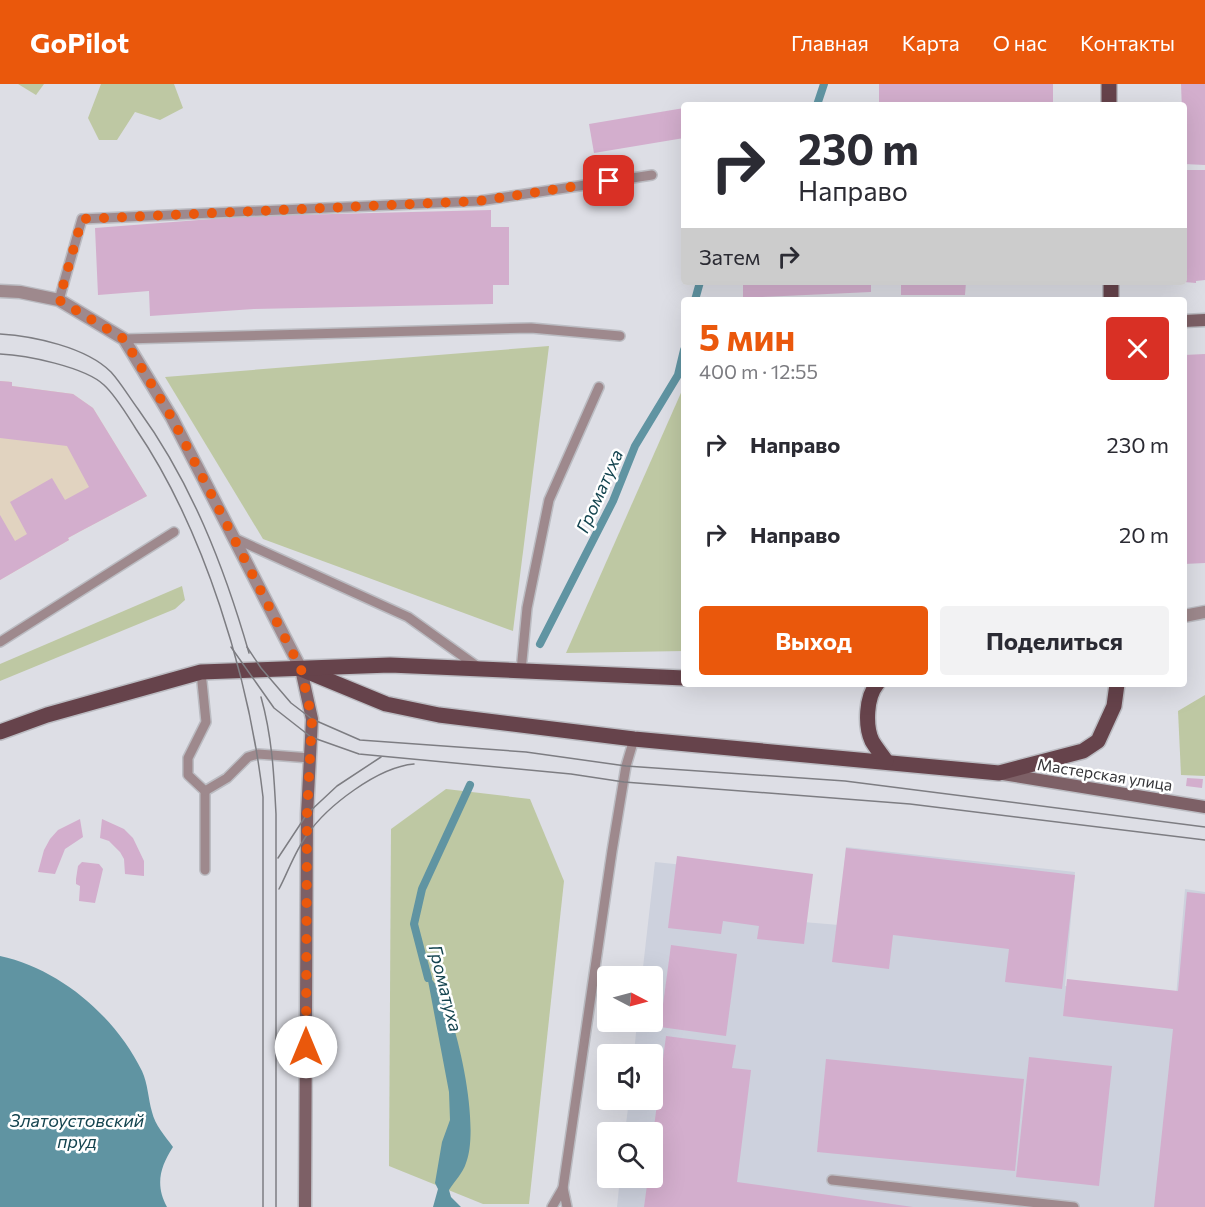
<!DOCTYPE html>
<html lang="ru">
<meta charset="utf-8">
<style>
body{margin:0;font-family:Commissioner,sans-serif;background:#f2f2f3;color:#2b2b33;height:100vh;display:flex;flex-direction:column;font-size:22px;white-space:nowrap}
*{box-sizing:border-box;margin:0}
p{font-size:20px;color:#7c7c81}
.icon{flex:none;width:33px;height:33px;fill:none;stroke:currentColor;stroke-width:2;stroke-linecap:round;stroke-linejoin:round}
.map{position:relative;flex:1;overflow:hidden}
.panel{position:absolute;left:681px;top:213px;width:506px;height:390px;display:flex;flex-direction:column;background:#fff;border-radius:6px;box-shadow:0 6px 24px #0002}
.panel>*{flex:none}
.hud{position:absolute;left:681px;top:18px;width:506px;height:183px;border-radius:6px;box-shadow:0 6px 24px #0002;background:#fff;color:#2b2b33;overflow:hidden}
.needle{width:39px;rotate:96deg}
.fabs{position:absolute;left:597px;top:882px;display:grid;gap:12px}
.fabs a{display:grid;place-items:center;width:66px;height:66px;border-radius:6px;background:#fff;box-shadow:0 6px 24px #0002;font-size:30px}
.pin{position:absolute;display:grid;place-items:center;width:51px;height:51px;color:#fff;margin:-26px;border-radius:12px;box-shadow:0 3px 9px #0006}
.me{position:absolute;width:66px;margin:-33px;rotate:0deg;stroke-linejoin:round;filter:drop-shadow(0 0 4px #0008)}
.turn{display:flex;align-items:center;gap:21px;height:126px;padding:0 18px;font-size:27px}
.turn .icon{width:78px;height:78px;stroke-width:2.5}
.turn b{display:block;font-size:42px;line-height:51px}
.then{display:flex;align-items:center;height:57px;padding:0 18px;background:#0003;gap:12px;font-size:22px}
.round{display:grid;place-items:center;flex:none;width:63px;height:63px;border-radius:6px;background:#f2f2f3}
.head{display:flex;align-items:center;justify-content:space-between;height:102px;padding:0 18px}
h1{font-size:36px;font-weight:700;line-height:45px;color:#ea580c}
.cta{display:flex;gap:12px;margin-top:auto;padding:12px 18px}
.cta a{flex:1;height:69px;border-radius:6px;background:#ea580c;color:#fff;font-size:24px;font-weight:700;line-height:69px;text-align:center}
.cta a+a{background:#f2f2f3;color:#2b2b33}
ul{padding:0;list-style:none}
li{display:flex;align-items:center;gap:18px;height:90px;padding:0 18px}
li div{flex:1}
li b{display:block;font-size:22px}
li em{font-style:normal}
header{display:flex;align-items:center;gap:36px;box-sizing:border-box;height:84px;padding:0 30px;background:#ea580c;color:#fff}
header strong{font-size:28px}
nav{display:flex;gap:33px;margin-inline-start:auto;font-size:21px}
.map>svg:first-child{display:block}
.commercial{fill:#e1d3c0}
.built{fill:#cdd1dd}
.green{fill:#bec8a3}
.water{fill:#6094a2}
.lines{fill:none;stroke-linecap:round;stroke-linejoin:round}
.stream{stroke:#6094a2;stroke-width:8}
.building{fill:#d3aecd}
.service-casing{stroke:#bbbcc2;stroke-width:12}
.minor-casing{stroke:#bbbcc2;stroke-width:15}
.tertiary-casing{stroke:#bbbcc2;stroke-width:15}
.secondary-casing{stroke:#bbbcc2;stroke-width:15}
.primary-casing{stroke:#bbbcc2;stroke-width:18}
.service{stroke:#9e898d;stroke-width:9}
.minor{stroke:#9e898d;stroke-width:12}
.tertiary{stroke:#9e898d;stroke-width:12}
.secondary{stroke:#7d6066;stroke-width:12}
.primary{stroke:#66434b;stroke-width:15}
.tram{stroke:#7d7d82;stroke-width:1.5}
.route{stroke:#ea580c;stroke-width:10;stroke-dasharray:0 18}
.labels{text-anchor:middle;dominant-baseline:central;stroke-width:5;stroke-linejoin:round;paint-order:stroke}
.street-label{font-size:16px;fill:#353538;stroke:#fff}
.water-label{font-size:18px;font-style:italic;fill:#14444f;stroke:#fff}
</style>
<header>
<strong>GoPilot</strong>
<nav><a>Главная</a><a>Карта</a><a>О нас</a><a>Контакты</a></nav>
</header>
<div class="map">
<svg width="1205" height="1123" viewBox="0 0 1205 1123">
<rect width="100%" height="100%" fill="#dddee5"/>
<polygon class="commercial" points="0,297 12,298 12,302 73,310 93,324 147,412 79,448 68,454 69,456 0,496"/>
<polygon class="built" points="846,763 1075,788 1065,902 1176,913 1185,805 1205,808 1205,1123 617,1123 620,1094 652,1094 652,1048 625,1048 629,1016 652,1016 652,970 634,970 637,938 652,938 652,892 642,892 655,778 703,783 803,838 839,841"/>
<g class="green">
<polygon points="18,0 44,0 36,11"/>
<polygon points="101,0 174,0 183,24 160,36 135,28 117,56 99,56 88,34"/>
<polygon points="549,262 513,547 263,455 165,293"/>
<polygon points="684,302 684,567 566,569"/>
<polygon points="182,502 185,516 175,525 0,597 0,580"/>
<polygon points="1205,611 1205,692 1181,691 1178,627"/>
<polygon points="446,705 530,715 564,797 529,1120 483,1120 389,1082 391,745"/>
</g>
<g class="water">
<path d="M0,872C60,885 115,932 142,987C148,1000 148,1014 152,1028C155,1041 165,1052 173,1063C160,1083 155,1101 167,1123H0Z"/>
<path d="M426,886C431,895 439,904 443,913C459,948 480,1043 466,1079C463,1089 454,1098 449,1106L451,1113L461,1123H433L438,1105L435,1099L442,1058L450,1036L449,1008Z"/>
</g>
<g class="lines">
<g class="stream">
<polyline points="817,21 824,0"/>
<polyline points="695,216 700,198"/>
<polyline points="540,560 613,417 635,362 678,291 684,266"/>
<polyline points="428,894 414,840 422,805 470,701"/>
</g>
</g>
<g class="building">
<rect x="879" y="0" width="174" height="21"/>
<polygon points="1181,0 1205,0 1205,81 1184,80"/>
<polygon points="684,24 684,54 594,69 589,40"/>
<polygon points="1184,86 1205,86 1205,196 1196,197 1196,199 1184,198"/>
<polygon points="491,126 491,143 509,143 509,201 493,201 493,220 254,225 150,232 149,207 98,211 95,144 251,132"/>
<polygon points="743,198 871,198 871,208 743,214"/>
<polygon points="901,198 966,198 965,211 901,211"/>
<polygon points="1205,270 1205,479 1184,480 1184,271"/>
<polygon points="0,297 12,298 12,302 73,310 93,324 147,412 79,448 68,454 69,456 0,496 0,431 15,457 27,450 10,418 52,394 65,416 89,403 67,362 0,354"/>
<polygon points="1187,694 1203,695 1202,704 1186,702"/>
<polygon points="80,735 83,753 65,765 55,790 38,788 44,766 50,755 58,746"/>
<polygon points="102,735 124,745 133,754 144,777 144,792 125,790 124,775 120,768 109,757 100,754"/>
<polygon points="846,764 1075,791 1062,905 1005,898 1009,865 893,851 889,885 832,878"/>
<polygon points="677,772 813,790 804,860 757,855 759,842 723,837 721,850 668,844"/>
<polygon points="82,778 99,780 103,785 95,819 79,817 80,802 76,800 76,795 78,782"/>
<polygon points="1187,808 1205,810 1205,1123 1154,1123 1173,945 1063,932 1067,895 1178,907"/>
<polygon points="671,861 737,870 726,952 660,943"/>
<polygon points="666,952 736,961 732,984 751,986 737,1098 913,1123 644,1123 648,1094 652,1094 652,1058"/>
<polygon points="1029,973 1112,982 1099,1102 1016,1093"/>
<polygon points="826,975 1024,995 1015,1087 817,1068"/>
</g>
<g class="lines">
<g class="service-casing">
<g id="service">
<polyline points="59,216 82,135 479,117 652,91"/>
<polyline points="124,255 531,244 620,252"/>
<polyline points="234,454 408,533 478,583"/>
<polyline points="0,558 174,448"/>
<polyline points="521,587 527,524 549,416 599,303"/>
<polyline points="201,588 206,638 188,674 188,691 205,707 205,786"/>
<polyline points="205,707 227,694 248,673 258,670 310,674"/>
<polyline points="832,1096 1074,1123"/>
<polyline points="552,1123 563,1104"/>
<polyline points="567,1123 563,1104 612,767 626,682 634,655"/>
</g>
</g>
<g class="minor-casing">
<polyline id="minor" points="0,207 20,208 59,216 124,255 172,334 301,585"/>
</g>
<g class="tertiary-casing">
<polyline id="tertiary" points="1184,532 1205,528"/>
</g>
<g class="secondary-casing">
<g id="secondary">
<polyline points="1184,237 1205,236"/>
<polyline points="301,585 312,635 307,730 305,1123"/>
<polyline points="1003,690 1205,723"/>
</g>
</g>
<g class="primary-casing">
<g id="primary">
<polyline points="1109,0 1109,21"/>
<polyline points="1111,198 1111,216"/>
<polyline points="301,585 386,620 439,631 634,655 999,689 1083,667 1098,657 1114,622 1117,600"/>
<path d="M877,600C866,613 865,642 872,657C876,664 882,671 886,677"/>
<polyline points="0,648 47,631 201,588 390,581 684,594"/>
</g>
</g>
<use href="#service" class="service"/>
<use href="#minor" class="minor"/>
<use href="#tertiary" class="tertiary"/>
<use href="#secondary" class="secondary"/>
<use href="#primary" class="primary"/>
<g class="tram">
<path d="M0,250C33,252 86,263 111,288C121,299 129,313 138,325C191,398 224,482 249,569"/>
<path d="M0,270C26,271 85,283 104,301C116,312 127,331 136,345C204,445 249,593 263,713V1123"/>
<polyline points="231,563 274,624 311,653 359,670 571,690 624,698 910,720 1205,756"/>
<polyline points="247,563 261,584 291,619 312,635 360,656 526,668 626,682 845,697 1205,743"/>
<path d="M261,613C272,652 274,690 276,730V1123"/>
<polyline points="278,774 307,730 337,702 381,673"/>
<path d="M279,805C288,788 295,767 307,751C327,722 378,683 414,680"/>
</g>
</g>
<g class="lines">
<polyline class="route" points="306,963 307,730 312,635 301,585 172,334 124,255 59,216 82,135 479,117 609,97"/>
</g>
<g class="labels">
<g class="street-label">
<text transform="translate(1105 690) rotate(9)">Мастерская улица</text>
</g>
<g class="water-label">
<text transform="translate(599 407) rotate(-66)">Громатуха</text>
<text transform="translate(446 904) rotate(76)">Громатуха</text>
<text x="77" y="1036">Златоустовский<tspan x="77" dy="21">пруд</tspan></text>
</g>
</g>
</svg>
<div class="fabs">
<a><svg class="needle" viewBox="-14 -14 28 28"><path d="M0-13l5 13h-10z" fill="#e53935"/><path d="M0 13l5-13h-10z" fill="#7c7c81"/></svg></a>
<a><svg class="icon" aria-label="sound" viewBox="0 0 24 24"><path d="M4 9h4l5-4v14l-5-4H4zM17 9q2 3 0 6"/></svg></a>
<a><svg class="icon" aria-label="search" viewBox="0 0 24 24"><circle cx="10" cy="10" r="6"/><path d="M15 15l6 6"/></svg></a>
</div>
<div class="pin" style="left:609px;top:97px;background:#d93025"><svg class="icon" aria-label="arrive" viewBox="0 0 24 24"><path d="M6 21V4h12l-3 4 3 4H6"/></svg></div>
<svg class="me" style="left:306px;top:963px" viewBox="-20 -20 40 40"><circle r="19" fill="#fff"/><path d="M0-13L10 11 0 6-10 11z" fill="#ea580c"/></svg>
<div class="hud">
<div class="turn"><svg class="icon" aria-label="right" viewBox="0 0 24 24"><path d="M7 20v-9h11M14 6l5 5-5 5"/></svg><div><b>230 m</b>Направо</div></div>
<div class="then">Затем<svg class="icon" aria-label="right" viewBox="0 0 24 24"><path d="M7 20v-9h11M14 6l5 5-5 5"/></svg></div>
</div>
<section class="panel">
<div class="head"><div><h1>5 мин</h1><p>400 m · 12:55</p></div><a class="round" style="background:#d93025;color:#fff"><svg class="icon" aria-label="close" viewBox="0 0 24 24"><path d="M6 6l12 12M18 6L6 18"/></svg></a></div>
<ul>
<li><svg class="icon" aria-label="right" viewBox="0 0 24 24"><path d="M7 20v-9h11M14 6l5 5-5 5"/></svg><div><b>Направо</b></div><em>230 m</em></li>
<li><svg class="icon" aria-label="right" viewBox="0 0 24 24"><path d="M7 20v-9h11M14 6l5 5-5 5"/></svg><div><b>Направо</b></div><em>20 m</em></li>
</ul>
<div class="cta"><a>Выход</a><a>Поделиться</a></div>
</section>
</div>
